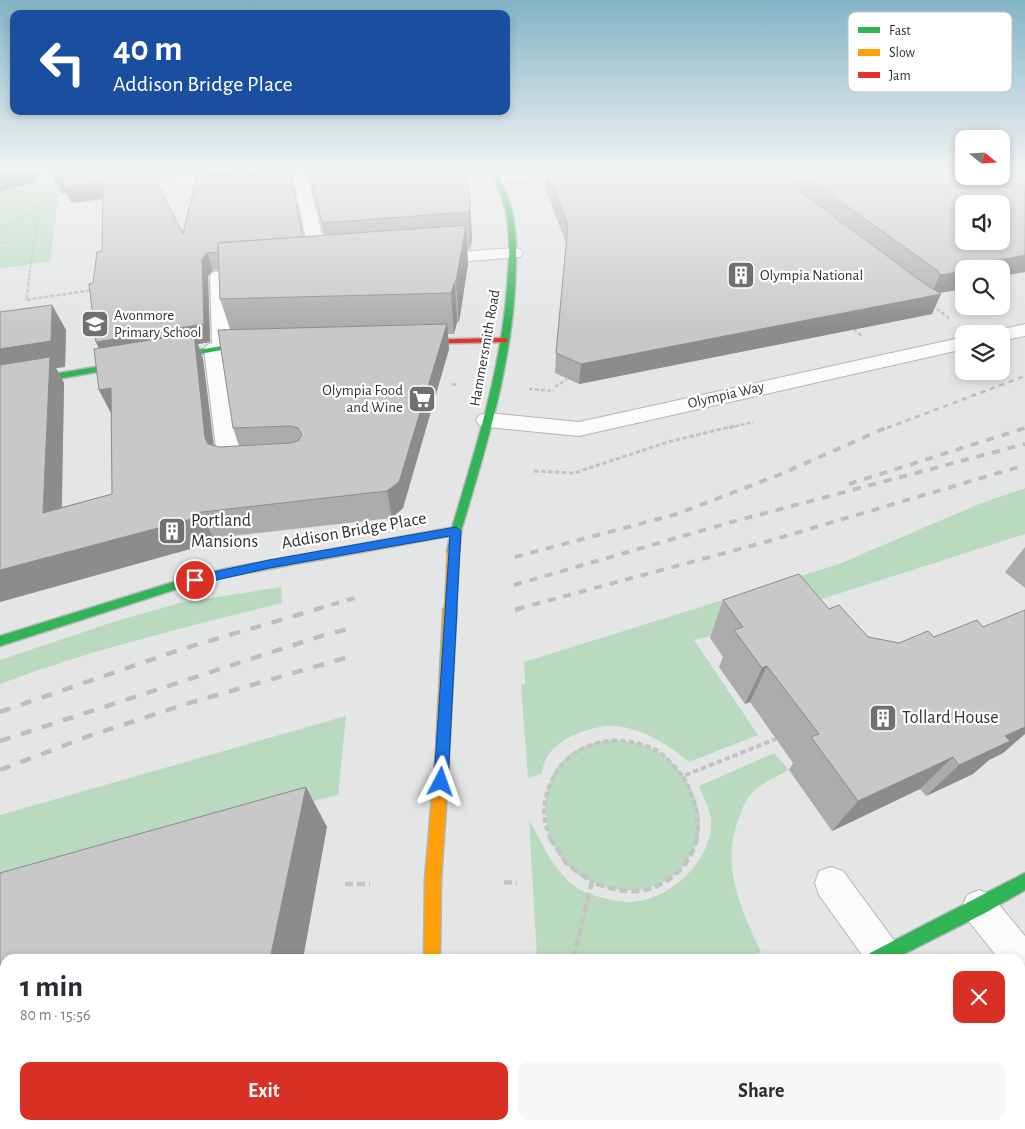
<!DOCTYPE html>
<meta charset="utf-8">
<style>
body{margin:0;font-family:"Alegreya Sans",sans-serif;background:#f7f7f7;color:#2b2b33;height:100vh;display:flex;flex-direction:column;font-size:19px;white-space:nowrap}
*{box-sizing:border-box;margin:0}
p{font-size:16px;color:#7c7c81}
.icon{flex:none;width:28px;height:28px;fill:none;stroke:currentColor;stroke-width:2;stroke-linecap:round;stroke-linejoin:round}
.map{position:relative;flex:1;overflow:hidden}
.side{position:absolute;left:0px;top:954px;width:1025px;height:176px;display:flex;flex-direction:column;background:#fff;border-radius:15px 15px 0 0;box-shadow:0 2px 8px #0003}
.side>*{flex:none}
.guide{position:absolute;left:10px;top:10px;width:500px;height:105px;border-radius:10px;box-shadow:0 2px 8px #0003;background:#1a4fa0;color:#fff;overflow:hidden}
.needle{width:32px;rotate:108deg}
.fabs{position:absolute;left:955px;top:130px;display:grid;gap:10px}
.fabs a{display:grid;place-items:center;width:55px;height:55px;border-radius:10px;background:#fff;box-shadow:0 2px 8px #0003;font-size:25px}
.pin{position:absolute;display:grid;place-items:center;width:42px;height:42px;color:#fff;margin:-21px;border:2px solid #fff;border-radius:50%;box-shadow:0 1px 5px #0007}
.me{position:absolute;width:55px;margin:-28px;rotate:4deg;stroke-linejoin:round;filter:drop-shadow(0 0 4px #0008)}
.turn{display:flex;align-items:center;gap:18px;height:105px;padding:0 20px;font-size:22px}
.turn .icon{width:65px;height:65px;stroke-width:2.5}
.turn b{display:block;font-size:35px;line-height:42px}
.round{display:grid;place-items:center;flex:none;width:52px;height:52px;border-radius:10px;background:#f7f7f7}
.overview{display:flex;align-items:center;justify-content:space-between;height:85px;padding:0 20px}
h1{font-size:30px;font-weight:600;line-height:38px}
.primary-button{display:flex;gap:10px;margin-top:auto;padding:10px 20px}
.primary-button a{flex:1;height:58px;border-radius:10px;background:#d93025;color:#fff;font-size:20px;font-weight:600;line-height:58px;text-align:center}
.primary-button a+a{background:#f7f7f7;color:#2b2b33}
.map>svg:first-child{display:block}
.green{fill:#badabf}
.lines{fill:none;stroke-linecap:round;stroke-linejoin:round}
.lane-casing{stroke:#b3b6b4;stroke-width:2}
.street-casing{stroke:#b3b6b4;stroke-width:2}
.fast-casing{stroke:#b3b6b4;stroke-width:3}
.slow-casing{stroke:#b3b6b4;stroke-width:3}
.jam-casing{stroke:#b3b6b4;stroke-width:3}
.path-far4{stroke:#c2c3c2;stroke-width:2;stroke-dasharray:3 1;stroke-linecap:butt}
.path-far3{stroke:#c2c3c2;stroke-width:2.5;stroke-dasharray:4 2;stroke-linecap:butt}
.path-far2{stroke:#c2c3c2;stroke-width:3;stroke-dasharray:4.5 2.5;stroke-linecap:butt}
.path-far1{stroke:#c2c3c2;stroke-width:4;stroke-dasharray:5.5 3;stroke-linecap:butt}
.path{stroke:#c2c3c2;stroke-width:4.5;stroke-dasharray:8 4;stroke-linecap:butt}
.lane{fill:#fbfbfb;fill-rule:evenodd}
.street{fill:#fbfbfb;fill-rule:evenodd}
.fast{fill:#30b455;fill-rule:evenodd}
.slow{fill:#ff9f0a;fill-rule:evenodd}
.jam{fill:#e5322d;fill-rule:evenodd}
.rail-far2{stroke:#bebebe;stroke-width:2.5;stroke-dasharray:5 5;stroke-linecap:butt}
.rail-far1{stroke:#bebebe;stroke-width:4;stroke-dasharray:8 8;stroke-linecap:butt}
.rail{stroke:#bebebe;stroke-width:4.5;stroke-dasharray:11 11;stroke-linecap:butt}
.slow-bridge-far1-casing{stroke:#a5aea7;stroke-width:13;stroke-linecap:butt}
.slow-bridge-casing{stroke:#a5aea7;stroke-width:16;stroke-linecap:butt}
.slow-bridge-far1{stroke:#ff9f0a;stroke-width:11}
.slow-bridge{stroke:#ff9f0a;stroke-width:13}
.wall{fill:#acacac;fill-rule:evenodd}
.shaded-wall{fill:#8c8c8c}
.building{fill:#c8c8c8;stroke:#8c8c8c;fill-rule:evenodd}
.route{fill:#1a73e8;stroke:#114b97}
.labels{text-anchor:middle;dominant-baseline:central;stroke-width:4.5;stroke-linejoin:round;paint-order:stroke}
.far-poi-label{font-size:15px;fill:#303230;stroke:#fff;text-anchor:start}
.far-street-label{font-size:15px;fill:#303230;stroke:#fff}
.poi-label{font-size:18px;fill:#303230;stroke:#fff;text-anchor:start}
.street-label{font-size:18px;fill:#303230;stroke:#fff}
.key{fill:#fff;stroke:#c1c2c1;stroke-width:1}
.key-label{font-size:14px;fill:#303230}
</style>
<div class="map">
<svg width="1025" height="1129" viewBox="0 0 1025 1129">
<rect width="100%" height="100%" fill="#e3e6e4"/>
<g class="green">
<polygon points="62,169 199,169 198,175 60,186 50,261 0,269 0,181 61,173"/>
<path d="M1025,488V534L781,612L723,633L694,640L758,735L689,762C669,745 643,729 617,726C595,724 556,738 546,759C544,763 543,769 541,774L528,778L521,685L525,684L524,662L839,564L979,504Z"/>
<path d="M281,587L282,603C187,627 92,649 0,684V660L110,623L179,603Z"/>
<polygon points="346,716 338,795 76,859 0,883 0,815"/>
<path d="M611,740C625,741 638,742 651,748C687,765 716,820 690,856C687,861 683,867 679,871C647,901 595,894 566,864C538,833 536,779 572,753C583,744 597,742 611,740Z"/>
<path d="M774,753L789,770C775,777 756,786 748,798C744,803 742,810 740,816C719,863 741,909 761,952L748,959H537L529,820C543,844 553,871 577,888C581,891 588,893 594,895C605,899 616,902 628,902C667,903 715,860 711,818C709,808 703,796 699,786Z"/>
</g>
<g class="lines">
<g class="lane-casing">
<g id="lane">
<polygon points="536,172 540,173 542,176 540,179 499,184 493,180 499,176"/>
<polygon points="831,867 843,871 896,943 901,955 900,959 865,959 819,895 815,883 819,871"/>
<polygon points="979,890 991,895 1025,936 1025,981 1020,979 1020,959 999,959 967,919 962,907 967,895"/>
</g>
</g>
<g class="street-casing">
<g id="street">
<polygon points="40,169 54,169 54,181 52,184 42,184 40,181"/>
<path d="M292,169H306L330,268L327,272L321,273L315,272L312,268L295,186C270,189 186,198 170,176L172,173C181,171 209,181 222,182C246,184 270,180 294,177Z"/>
<polygon points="514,248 520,249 523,253 520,257 431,264 425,263 422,259 425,255 431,254"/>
<polygon points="234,270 240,271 243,275 240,279 228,281 232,348 229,352 225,353 242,464 239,470 230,472 221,470 218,464 204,349 207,345 212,343 210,276 213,272"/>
<polygon points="1025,324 1025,336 1001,341 1001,334 992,334 994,331"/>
<polygon points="964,337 964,349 579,436 487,427 479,425 476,420 479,415 487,413 579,422"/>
<polygon points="291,1125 345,1125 343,1129 289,1129"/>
<polygon points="520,1125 572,1125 570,1129 518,1129"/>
</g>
</g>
<g class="fast-casing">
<g id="fast">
<path d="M490,169H496C502,183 509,197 512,212C518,237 516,262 515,287C510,371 485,451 461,531L459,552L453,556L447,552L451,531C475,451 501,371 507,288C509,263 511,237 506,212C503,197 496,183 490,169Z"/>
<polygon points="258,345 261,345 261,349 222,350 0,389 0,383 222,346"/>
<polygon points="307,554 313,558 311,561 225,577 180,588 0,646 0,636 180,580 225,569"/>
<polygon points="1025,873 1025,890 985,913 894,959 868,959 870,953"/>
<polygon points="426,1125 444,1125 445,1129 427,1129"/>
</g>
</g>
<g class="slow-casing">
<g id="slow">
<polygon points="456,527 461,531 460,534 307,562 301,558 307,554"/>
<polygon points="442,755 447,757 449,762 441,880 440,959 424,959 425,880 435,762 437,757"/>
</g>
</g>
<g class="jam-casing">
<polygon id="jam" points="504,338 508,340 507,342 411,344 407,342 411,340"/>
</g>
<g class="path-far4">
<polyline points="0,231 40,205"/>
<polyline points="0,243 35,241"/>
<polyline points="28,284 40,205"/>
</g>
<g class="path-far3">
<polyline points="29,283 26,300 92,290"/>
<polyline points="932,305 949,318"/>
<polyline points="854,329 862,336"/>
<polyline points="452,384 458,385"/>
<polyline points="555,387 567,379"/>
<polyline points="529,389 554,391"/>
<polyline points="729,428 753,422"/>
</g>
<polyline class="path-far2" points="534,471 574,473 668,442 734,426"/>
<g class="path-far1">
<path d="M550,839C548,831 544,821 544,813C546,755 600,726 651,748C664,753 674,766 683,776"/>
<path d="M696,839C701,816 693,796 683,776L776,739"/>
</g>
<g class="path">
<polyline points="550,838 567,864 592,882"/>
<polyline points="504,882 517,883"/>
<polyline points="345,884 370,884"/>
<path d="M573,959L592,882C603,886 614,890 626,891C659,894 690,870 697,838"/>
</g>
<use href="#lane" class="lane"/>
<use href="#street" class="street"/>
<use href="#fast" class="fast"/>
<use href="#slow" class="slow"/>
<use href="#jam" class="jam"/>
<polyline class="rail-far2" points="887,428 1025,376"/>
<g class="rail-far1">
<polyline points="849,484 1025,428"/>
<polyline points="515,557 677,514 781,474 890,426"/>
<polyline points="514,585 728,523 1025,444"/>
<polyline points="316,609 362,596"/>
<polyline points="517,609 769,541 1025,465"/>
</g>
<g class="rail">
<polyline points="515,610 522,608"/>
<polyline points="0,712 182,649 321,608"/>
<polyline points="0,741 321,636 355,627"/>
<polyline points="0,770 89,736 186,704 352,656"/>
</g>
<g class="slow-bridge-far1-casing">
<polyline id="slow-bridge-far1" points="450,609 453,552"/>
</g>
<g class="slow-bridge-casing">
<polyline id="slow-bridge" points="442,762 450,608"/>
</g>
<use href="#slow-bridge-far1" class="slow-bridge-far1"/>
<use href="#slow-bridge" class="slow-bridge"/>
</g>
<g class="wall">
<path d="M53,169H150L183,234L205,175L203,169H291L292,175L291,176L304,237L324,235L308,169H465L472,239L470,249L467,250L468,264L459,322H457L454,334H448L449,349L403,508L392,518L213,538L215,542L0,602V312L52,305L66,330L65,367L56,368L64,383L62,507L112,494L111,413L99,390V349L96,342L93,283L102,251L103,199L71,203L67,194H62L55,178L56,175ZM213,270H219L220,299L230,329L233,428L239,446L220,447L214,446L203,359L198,344L210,342L208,276Z"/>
<polygon points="558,169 1025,169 1025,272 1001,276 964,269 964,289 939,293 932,314 579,384 555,373 556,353 566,243 545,188 546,171"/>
<polygon points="1025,547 1025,588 1005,572"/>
<polygon points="723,600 829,609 868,637 1003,753 989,760 973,774 926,796 920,789 832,831 789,770 793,763 750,702 745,704 719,667 723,657 710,638"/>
<polygon points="1025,1027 1025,1129 739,1129 746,1125 1020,1125 1020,1030"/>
</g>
<g class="shaded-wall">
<polygon points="16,169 38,169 38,181 0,192 0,174"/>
<polygon points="53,169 65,169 56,176"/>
<polygon points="255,169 291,169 292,175 258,180"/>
<polygon points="65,177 103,182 109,198 71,203 67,194 62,194 55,178"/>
<polygon points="470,202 472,239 470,249 469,212"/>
<polygon points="466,225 468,264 459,322 456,281"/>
<polygon points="207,253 213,270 208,276 210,342 198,344 203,359 216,464 105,360 96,342 202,259"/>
<polygon points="1025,255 1025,272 1001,276 1001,269 970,269 972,265"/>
<polygon points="964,271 964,289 931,294 940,275"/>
<polygon points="455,281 457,322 454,334 451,293"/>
<polygon points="941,294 932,314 579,384 581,364"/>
<polygon points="52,305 66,330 65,367 56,368 64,383 61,539 43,513 0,378 0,349"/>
<polygon points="447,324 449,349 403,508 392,518 387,491"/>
<polygon points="111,388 113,417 99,390"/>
<polygon points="203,516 215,542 0,602 0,570"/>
<polygon points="767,666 750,702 745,704 762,668"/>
<polygon points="1025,716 1025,734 1003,753 989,760 973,774 926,796 959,765"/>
<polygon points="953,757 920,789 832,831 858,801"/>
<polygon points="306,787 327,827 303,959 270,959"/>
<polygon points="5,1105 5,1125 48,1125 39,1129 0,1129 0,1107"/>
</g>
<g class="building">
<polygon points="0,169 16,169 0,174"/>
<polygon points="57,169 150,169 183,234 197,175 245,176 290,172 303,237 218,243 218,252 207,253 202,259 204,324 96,342 89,284 93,283 97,252 102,251 103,182 64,187 65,177 55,178"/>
<polygon points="309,169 465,169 470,202 469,212 322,223"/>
<polygon points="558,169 770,169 922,282 941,294 581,364 556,353 568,225 546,171"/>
<path d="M795,169H964V176H1001V169H1025V255L972,265L978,269H964V271L940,275L938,271ZM964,204H1001V241H964Z"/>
<polygon points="466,225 456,281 455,281 451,293 220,299 218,243"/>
<polygon points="52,305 51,341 0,349 0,312"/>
<polygon points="447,324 399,482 387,491 194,513 203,516 0,570 0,365 50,357 43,513 112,494 111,388 99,390 94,349 194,333 205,438 208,444 220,447 290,443 298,441 302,435 298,428 290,426 233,428 218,330"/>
<polygon points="799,574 829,609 839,605 868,637 899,643 928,631 934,637 977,620 983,627 1025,610 1025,727 1005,736 1010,741 959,765 953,757 858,801 811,737 819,734 767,666 762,668 734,630 743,627 723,600"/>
<polygon points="306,787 270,959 5,959 5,1105 0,1107 0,873"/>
<polygon points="1025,1046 1025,1129 756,1129 763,1125 1020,1125 1020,1049"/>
</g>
<linearGradient id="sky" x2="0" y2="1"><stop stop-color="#82b4c5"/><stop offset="0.52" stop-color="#f2f4f3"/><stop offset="1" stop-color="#f2f4f3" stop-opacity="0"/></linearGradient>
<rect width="1025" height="327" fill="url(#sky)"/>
<polygon class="route" points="456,527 461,531 448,782 446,787 441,789 436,787 434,782 450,536 269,568 195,585 190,580 195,576 269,560"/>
<defs>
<g id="building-square" transform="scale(1.4375)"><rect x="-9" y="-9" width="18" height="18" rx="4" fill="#6f716f" stroke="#fff"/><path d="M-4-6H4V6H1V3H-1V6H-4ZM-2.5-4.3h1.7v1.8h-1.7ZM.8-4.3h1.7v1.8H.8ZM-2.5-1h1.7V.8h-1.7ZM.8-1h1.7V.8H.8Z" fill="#fff"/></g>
<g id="school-square" transform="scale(1.4375)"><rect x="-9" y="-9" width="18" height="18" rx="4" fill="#6f716f" stroke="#fff"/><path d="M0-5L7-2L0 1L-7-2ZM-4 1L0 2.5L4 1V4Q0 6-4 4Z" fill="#fff"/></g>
<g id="supermarket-square" transform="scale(1.4375)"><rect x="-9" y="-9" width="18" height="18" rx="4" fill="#6f716f" stroke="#fff"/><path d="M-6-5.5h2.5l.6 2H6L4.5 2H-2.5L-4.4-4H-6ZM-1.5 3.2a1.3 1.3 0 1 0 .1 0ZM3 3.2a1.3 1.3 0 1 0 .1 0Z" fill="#fff"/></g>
</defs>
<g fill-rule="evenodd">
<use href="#building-square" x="741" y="275"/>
<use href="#school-square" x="95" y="324"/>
<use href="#supermarket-square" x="422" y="399"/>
<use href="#building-square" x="172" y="531"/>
<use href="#building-square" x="883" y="718"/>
</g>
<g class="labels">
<g class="far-poi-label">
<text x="760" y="275">Olympia National</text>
<text x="114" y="315">Avonmore<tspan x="114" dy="17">Primary School</tspan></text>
<text x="403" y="390" text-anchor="end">Olympia Food<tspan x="403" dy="17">and Wine</tspan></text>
</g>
<g class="far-street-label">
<text transform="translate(485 348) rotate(-80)">Hammersmith Road</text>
<text transform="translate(726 395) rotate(-13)">Olympia Way</text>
</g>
<g class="poi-label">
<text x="191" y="521">Portland<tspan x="191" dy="21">Mansions</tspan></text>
<text x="902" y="718">Tollard House</text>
</g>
<g class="street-label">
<text transform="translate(354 531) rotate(-10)">Addison Bridge Place</text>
</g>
</g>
<rect x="848" y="12" width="164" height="80" rx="8" class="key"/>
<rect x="858" y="27" width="22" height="6" fill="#30b455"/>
<rect x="858" y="49" width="22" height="7" fill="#ff9f0a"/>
<rect x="858" y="72" width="22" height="6" fill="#e5322d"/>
<g class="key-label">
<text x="889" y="35">Fast</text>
<text x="889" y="57">Slow</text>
<text x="889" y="80">Jam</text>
</g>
</svg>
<div class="fabs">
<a><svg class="needle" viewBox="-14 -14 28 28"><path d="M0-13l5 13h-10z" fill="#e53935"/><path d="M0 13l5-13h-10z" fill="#7c7c81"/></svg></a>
<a><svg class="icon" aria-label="sound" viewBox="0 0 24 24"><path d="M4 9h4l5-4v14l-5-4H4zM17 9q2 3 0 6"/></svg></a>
<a><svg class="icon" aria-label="search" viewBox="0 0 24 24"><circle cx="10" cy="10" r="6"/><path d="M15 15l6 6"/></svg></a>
<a><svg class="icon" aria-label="layers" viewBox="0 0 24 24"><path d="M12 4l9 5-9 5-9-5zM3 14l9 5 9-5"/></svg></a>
</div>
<div class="pin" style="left:195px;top:580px;background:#d93025"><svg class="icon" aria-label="arrive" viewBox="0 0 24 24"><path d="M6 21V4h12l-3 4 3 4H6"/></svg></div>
<svg class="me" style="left:441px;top:782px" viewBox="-20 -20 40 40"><path d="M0-17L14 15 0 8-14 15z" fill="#1a73e8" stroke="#fff" stroke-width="4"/></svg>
<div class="guide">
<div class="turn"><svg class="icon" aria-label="left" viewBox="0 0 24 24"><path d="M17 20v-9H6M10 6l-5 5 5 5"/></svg><div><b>40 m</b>Addison Bridge Place</div></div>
</div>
<section class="side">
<div class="overview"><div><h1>1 min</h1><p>80 m · 15:56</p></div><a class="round" style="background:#d93025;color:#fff"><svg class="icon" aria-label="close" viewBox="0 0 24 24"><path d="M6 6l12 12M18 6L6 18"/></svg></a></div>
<div class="primary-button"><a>Exit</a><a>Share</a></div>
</section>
</div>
